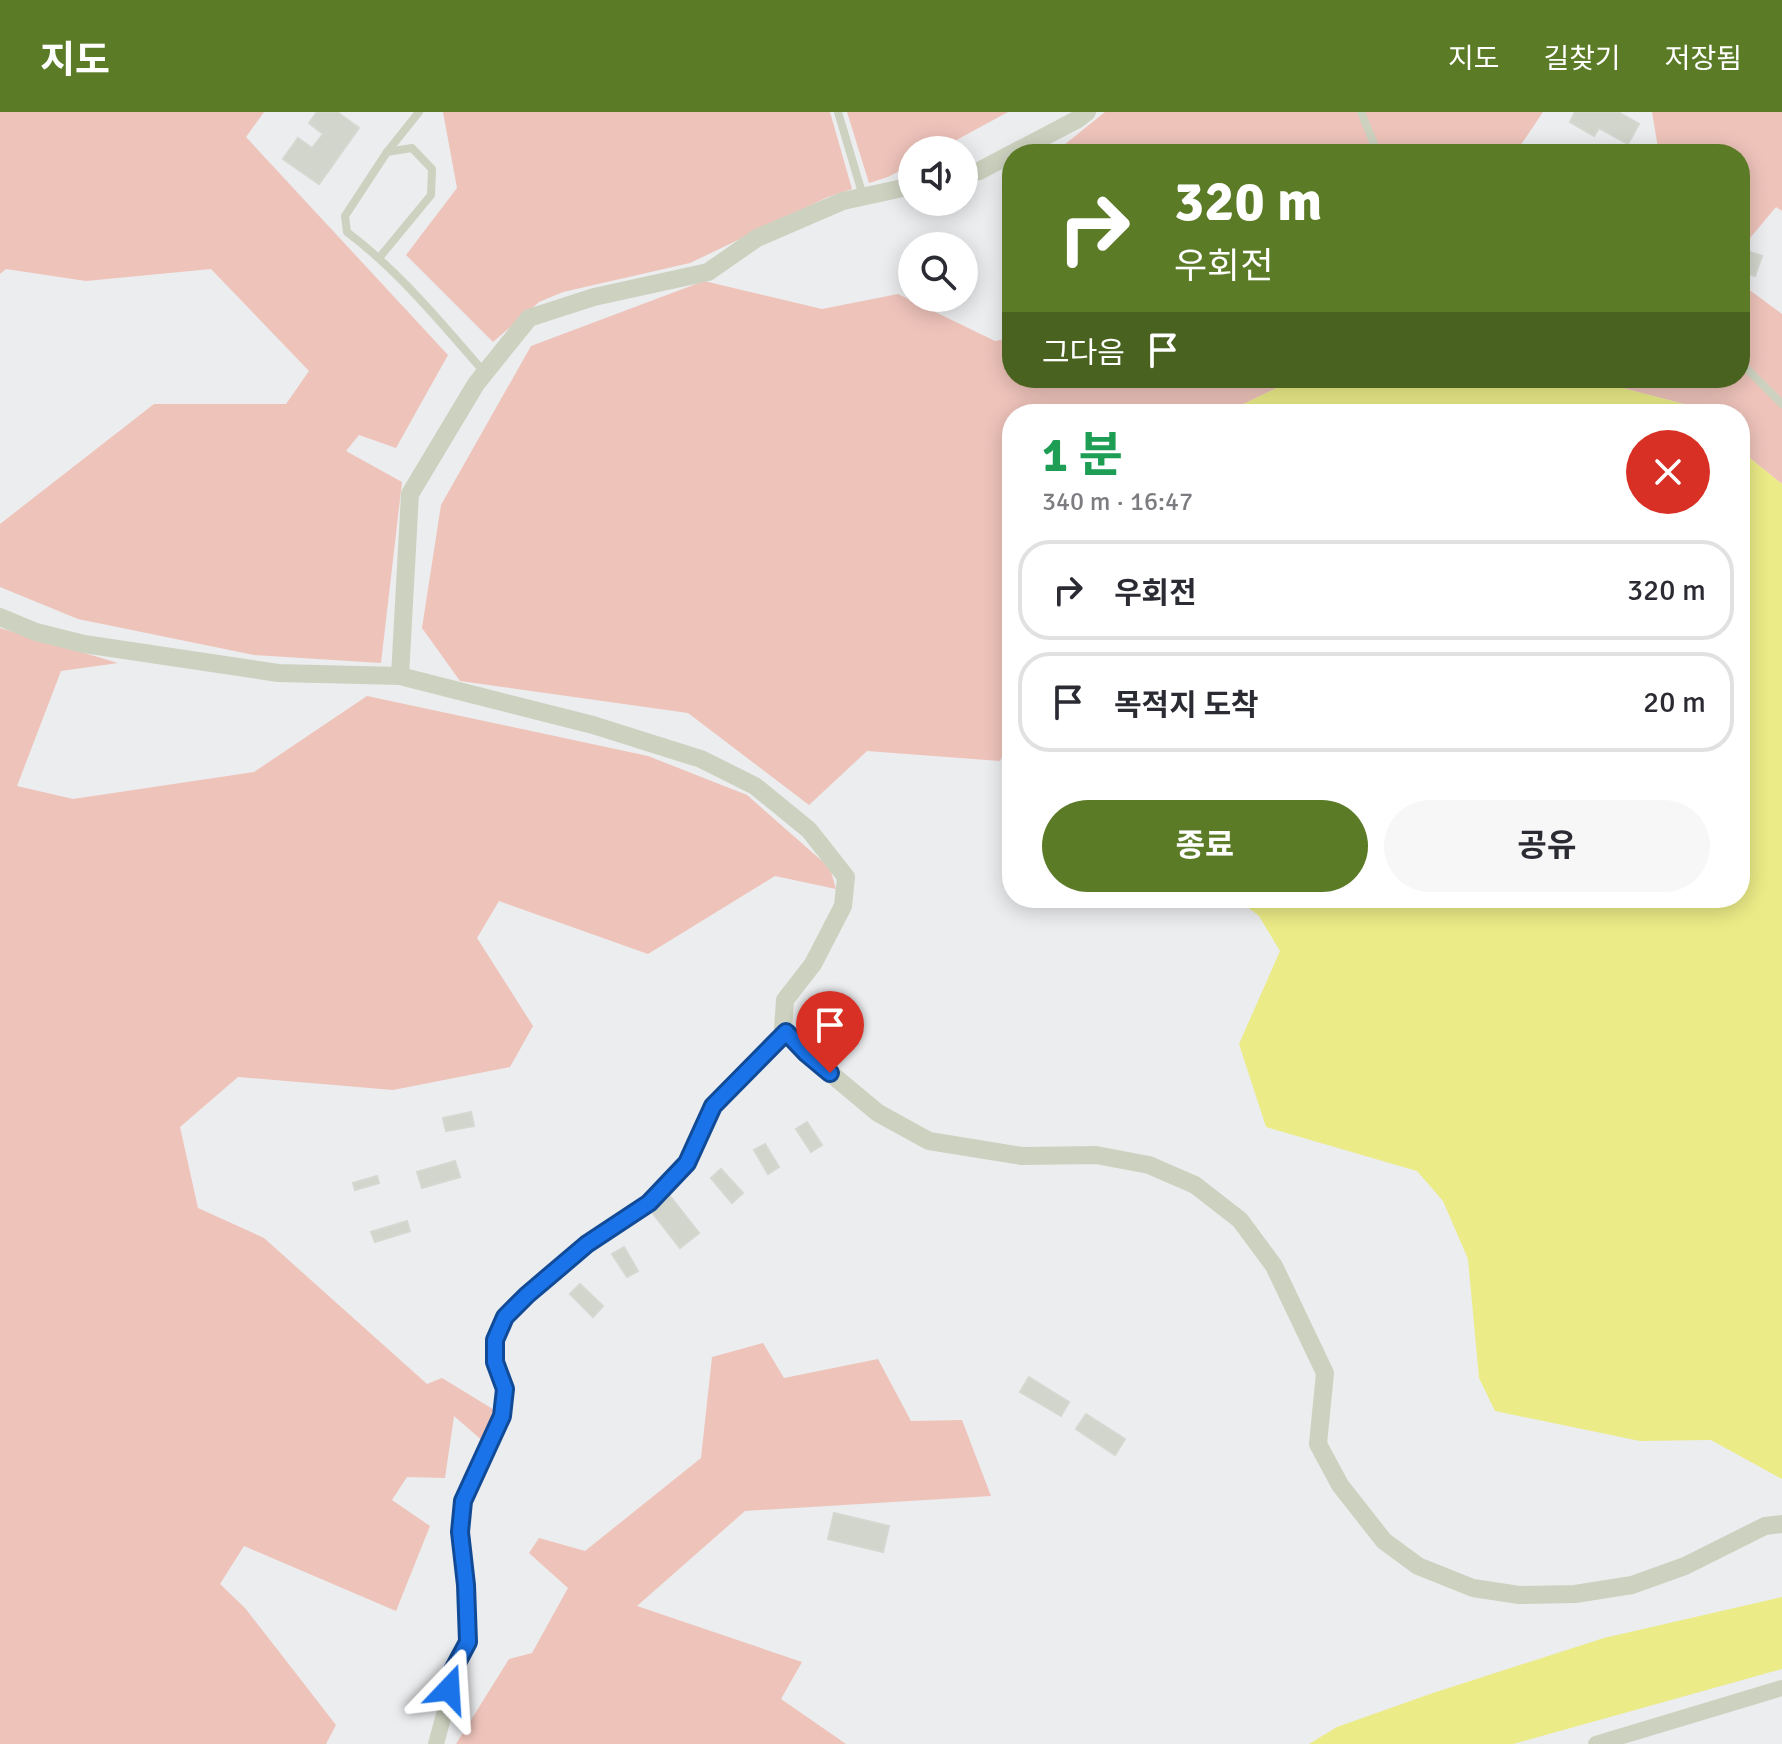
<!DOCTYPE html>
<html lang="ko">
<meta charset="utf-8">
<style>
body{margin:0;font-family:Signika,"Noto Sans KR",sans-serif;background:#f7f7f7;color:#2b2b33;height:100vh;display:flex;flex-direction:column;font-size:30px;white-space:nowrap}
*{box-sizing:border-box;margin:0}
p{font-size:26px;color:#7c7c81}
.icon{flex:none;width:44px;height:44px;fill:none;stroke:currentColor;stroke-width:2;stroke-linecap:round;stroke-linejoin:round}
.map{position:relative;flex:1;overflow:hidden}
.panel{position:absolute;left:1002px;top:292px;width:748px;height:504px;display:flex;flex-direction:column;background:#fff;border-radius:32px;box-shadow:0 4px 20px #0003}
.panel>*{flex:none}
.hud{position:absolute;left:1002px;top:32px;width:748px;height:244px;border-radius:32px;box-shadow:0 4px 20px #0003;background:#5c7b27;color:#fff;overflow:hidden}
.buttons{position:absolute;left:898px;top:24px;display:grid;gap:16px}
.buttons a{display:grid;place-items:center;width:80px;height:80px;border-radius:50%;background:#fff;box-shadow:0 4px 20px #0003;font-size:40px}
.pin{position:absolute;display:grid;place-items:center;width:68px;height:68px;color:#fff;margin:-82px -34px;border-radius:50% 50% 50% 0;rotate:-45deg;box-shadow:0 0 8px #0007}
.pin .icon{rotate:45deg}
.me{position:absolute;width:88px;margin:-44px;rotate:20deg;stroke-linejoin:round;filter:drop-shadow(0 0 6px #0008)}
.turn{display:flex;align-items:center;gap:28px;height:168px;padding:0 40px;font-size:36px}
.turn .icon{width:104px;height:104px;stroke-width:2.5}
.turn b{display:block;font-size:56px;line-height:68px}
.then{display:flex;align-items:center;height:76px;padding:0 40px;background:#0003;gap:16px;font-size:30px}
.round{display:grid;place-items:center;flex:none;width:84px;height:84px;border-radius:42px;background:#f7f7f7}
.summary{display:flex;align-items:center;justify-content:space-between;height:136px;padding:0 40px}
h1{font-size:48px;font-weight:700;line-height:60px;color:#1e9e55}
.primary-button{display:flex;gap:16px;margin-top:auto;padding:16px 40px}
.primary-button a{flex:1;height:92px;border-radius:48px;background:#5c7b27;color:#fff;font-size:32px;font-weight:700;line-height:92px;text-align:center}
.primary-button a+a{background:#f7f7f7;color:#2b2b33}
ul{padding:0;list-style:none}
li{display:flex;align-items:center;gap:24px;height:100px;margin:0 16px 12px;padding:0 24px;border:4px solid #e1e1e2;border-radius:32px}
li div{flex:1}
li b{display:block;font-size:30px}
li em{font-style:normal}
header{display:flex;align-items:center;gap:48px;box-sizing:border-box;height:112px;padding:0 40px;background:#5c7b27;color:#fff}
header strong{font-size:38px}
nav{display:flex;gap:44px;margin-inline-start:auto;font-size:28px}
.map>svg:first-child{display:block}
.green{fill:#eec3ba}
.water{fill:#ebeb87}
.building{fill:#d1d5cb;stroke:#d4d8d0;stroke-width:2}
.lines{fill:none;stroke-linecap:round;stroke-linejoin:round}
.service{stroke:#cdd2c0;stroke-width:8}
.minor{stroke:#cdd2c0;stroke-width:16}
.tertiary{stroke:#cdd2c0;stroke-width:18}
.route-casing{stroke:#114b97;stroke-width:20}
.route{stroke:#1a73e8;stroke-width:14}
</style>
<header>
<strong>지도</strong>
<nav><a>지도</a><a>길찾기</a><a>저장됨</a></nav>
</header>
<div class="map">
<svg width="1782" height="1632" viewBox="0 0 1782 1632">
<rect width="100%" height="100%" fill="#ecedef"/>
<g class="green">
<polygon points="0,0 264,0 246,25 448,243 396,336 359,323 346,339 402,370 381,551 254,543 78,507 0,475 0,412 154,292 286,292 309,259 211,157 86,169 6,157 0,162"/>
<polygon points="443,0 830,0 852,77 828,85 690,151 563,180 539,190 493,230 406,143 457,76"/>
<polygon points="847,0 1008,0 938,38 912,38 912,52 888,65 869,71"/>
<polygon points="1105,0 1543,0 1516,40 1518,42 1075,42 1064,33"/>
<polygon points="1652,0 1782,0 1782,99 1776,95 1740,138 1740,42 1659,42"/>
<polygon points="704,169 822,197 898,182 995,229 1012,226 1012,266 1297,266 1223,302 1012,302 1012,624 1000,649 867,639 809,693 688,601 460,569 422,516 441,393 531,234"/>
<polygon points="1740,171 1782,202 1782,372 1740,338 1740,302 1696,302 1684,292 1584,266 1740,266"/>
<polygon points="0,516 118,551 61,559 17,674 73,687 254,660 367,584 648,644 747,683 830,756 836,777 775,764 648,842 499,789 477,826 533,914 510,955 393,978 238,965 180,1015 198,1096 264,1126 427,1272 442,1266 496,1299 484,1330 454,1304 445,1366 407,1365 392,1388 430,1414 396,1499 244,1434 220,1472 245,1496 336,1613 326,1632 0,1632"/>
<polygon points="763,1231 784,1266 878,1247 911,1309 962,1308 991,1384 745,1399 637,1494 802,1550 781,1587 846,1632 456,1632 509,1547 532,1541 568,1476 529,1441 539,1426 585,1439 701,1346 712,1245"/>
</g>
<g class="water">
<polygon points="1297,266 1584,266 1684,292 1696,302 1223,302"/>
<polygon points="1740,338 1782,372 1782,1367 1711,1328 1640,1329 1495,1299 1479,1266 1468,1147 1443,1089 1417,1059 1266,1015 1239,932 1280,839 1259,804 1236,786 1740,786"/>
<polygon points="1782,1485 1782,1557 1513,1632 1309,1632 1337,1615 1430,1582 1604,1526"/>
</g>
<g class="building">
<polygon points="317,0 337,0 359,16 319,72 283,47 298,26 312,36 323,22 309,11"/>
<polygon points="1575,0 1618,0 1639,12 1628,32 1599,16 1594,24 1570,10"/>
<polygon points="1750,140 1762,144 1755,164 1743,160"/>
<polygon points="471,1000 474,1014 446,1019 443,1006"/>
<polygon points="807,1010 822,1033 811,1040 796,1017"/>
<polygon points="765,1032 779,1055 768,1062 754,1038"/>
<polygon points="455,1049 460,1065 422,1076 417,1060"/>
<polygon points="721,1057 743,1081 732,1091 711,1066"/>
<polygon points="377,1064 379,1071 355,1078 353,1071"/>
<polygon points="670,1084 699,1121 680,1136 651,1099"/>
<polygon points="407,1109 410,1119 375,1130 371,1120"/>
<polygon points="624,1135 638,1159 627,1165 612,1142"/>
<polygon points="580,1172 603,1194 593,1205 570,1182"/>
<polygon points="1029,1265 1069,1290 1061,1304 1020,1280"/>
<polygon points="1086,1302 1125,1327 1115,1343 1076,1317"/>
<polygon points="834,1401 889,1414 883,1440 828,1427"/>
</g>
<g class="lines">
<g class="service">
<polyline points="838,0 863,84"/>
<polyline points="1361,0 1378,42"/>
<polyline points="387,40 419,0"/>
<path d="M379,146L431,83L432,57L412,36L387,40L345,104L347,120C400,160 441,211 485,261"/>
<polyline points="1740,252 1745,255 1782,292"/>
</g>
<g class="minor">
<polyline points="436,1632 446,1595 452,1560 468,1530 466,1473 460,1420 463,1389 502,1304 505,1277 495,1250 495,1228 505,1205 527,1183 587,1132 649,1091 687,1051 713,994 786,920"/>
<polyline points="1596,1632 1782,1576"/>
</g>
<g class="tertiary">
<polyline points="964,63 979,59 1078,7 1087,0"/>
<polyline points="0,505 36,520 84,532 278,561 400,564 410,382 476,272 529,206 594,185 708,160 757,126 843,89 912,74"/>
<polyline points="400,564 593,613 701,647 755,674 809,718 846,765 843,794 813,852 785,888 783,917 806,941 878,1001 929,1029 1022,1044 1096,1043 1149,1053 1195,1073 1240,1108 1274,1154 1325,1261 1318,1332 1340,1373 1384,1429 1418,1454 1473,1476 1519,1483 1575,1482 1632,1473 1685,1454 1765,1414 1782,1412"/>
</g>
</g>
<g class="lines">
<g class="route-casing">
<polyline id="route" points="449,1577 452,1560 468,1530 466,1473 460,1420 463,1389 502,1304 505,1277 495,1250 495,1228 505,1205 527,1183 587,1132 649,1091 687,1051 713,994 786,920 806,941 830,961"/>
</g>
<use href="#route" class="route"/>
</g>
</svg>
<div class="buttons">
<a><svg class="icon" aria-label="sound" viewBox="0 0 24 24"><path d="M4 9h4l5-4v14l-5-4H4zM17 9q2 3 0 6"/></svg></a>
<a><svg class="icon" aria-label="search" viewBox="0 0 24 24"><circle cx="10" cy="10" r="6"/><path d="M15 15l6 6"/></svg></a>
</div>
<div class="pin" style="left:830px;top:961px;background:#d93025"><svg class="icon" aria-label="arrive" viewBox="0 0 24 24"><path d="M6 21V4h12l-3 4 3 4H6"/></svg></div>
<svg class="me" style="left:449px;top:1577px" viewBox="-20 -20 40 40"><path d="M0-17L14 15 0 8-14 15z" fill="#1a73e8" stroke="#fff" stroke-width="4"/></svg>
<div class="hud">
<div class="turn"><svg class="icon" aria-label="right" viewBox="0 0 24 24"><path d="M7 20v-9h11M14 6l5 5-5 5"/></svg><div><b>320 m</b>우회전</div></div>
<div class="then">그다음<svg class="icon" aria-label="arrive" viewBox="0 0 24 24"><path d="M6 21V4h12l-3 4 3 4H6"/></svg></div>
</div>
<section class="panel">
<div class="summary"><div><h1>1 분</h1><p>340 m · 16:47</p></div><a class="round" style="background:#d93025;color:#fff"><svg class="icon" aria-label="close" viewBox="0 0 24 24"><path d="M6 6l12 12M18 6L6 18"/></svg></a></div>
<ul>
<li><svg class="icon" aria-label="right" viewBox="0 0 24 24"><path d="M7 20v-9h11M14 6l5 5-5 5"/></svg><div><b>우회전</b></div><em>320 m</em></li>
<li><svg class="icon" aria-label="arrive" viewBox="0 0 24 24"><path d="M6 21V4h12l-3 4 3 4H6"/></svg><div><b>목적지 도착</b></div><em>20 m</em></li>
</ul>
<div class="primary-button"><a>종료</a><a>공유</a></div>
</section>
</div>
